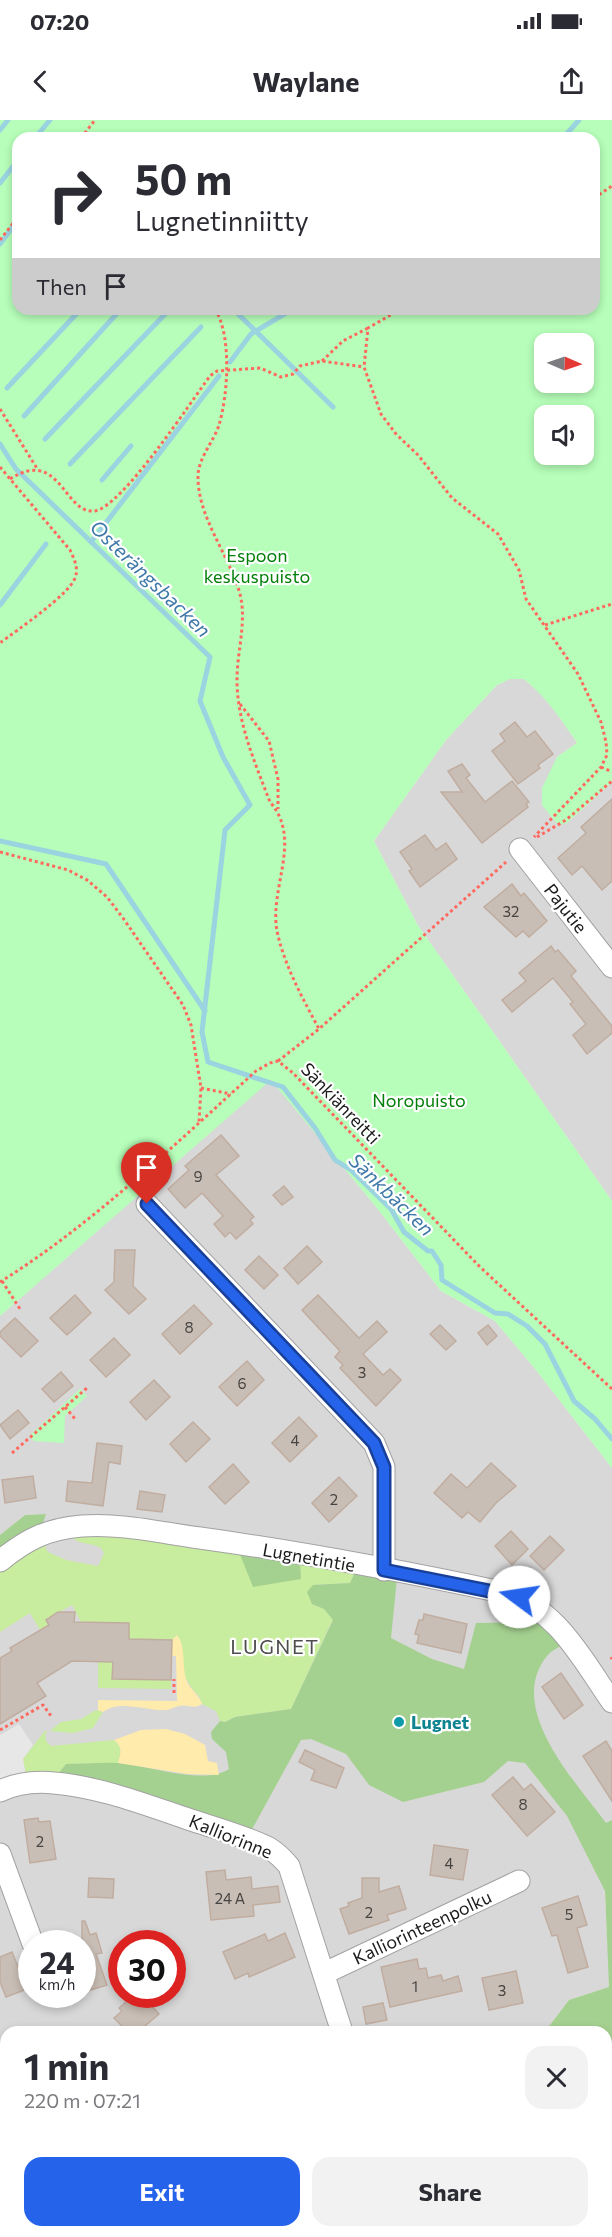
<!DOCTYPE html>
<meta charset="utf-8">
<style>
body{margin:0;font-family:Commissioner,sans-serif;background:#f2f2f3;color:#2b2b33;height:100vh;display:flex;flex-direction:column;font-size:22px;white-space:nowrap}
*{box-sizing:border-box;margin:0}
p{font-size:20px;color:#7c7c81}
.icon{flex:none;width:33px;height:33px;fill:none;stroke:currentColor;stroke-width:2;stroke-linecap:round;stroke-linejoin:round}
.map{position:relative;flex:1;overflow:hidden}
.sheet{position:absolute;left:0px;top:1906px;width:612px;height:212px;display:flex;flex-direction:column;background:#fff;border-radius:18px 18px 0 0;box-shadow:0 3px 9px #0003}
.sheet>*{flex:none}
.banner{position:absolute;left:12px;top:12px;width:588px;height:183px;border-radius:18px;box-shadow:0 3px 9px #0003;background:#fff;color:#2b2b33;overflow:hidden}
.needle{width:39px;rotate:92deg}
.tools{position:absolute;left:534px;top:213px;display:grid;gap:12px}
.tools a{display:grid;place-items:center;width:60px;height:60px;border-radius:12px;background:#fff;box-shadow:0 3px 9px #0003;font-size:30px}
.speed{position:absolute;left:18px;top:1810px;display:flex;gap:12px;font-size:30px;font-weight:700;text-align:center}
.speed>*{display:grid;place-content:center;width:78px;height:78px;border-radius:50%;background:#fff;box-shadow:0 3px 9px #0003;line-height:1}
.speed small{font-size:15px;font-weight:400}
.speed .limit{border:9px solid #d22;background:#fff;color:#111}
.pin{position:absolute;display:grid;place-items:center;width:51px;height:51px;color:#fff;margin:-62px -26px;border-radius:50% 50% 50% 0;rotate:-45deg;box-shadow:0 0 6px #0007}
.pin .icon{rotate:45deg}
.me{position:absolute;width:66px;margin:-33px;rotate:284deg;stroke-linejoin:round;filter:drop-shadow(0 0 4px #0008)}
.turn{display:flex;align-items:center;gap:21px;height:126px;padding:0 24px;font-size:27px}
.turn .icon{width:78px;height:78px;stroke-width:2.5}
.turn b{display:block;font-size:42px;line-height:51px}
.then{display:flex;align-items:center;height:57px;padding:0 24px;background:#0003;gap:12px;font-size:22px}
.round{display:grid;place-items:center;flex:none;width:63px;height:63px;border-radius:18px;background:#f2f2f3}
.head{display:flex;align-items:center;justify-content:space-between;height:102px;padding:0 24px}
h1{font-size:36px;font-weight:700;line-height:45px}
.button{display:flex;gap:12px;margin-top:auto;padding:12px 24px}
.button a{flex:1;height:69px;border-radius:18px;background:#2563eb;color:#fff;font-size:24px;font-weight:700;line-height:69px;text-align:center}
.button a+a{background:#f2f2f3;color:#2b2b33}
.status{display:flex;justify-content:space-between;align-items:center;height:42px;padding:0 30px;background:#fff;direction:ltr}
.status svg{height:16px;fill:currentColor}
header{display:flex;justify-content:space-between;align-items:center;height:78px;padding:0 24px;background:#fff;font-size:27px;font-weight:700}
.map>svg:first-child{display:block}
.residential{fill:#d9d8d8;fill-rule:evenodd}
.grass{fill:#c8ed9f}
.forest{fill:#a5d190}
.sand{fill:#ffebab}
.park{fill:#b6feb9;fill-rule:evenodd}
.parking{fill:#e7e7e7}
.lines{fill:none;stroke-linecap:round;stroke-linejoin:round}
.stream{stroke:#9bd3e0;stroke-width:5}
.building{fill:#c9beb5;stroke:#c0ada0;stroke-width:1.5}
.street-casing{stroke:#a2a2a2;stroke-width:23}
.path{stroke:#ff695e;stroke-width:3;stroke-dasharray:3 3;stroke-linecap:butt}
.street{stroke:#fff;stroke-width:21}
.route-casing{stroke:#184099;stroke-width:15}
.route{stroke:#2563eb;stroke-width:10}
.culture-dot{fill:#0f9aa8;stroke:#fff;stroke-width:2}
.labels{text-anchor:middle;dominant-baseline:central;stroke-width:4.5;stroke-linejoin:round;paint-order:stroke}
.number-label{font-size:15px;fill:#464442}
.park-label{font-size:18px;fill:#027f08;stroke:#fff}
.street-label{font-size:18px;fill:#1b1b1b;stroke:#fff}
.culture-label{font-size:18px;font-weight:bold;fill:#0d838f;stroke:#fff;text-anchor:start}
.water-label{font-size:20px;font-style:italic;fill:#3f78a9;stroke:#fff}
.neighbourhood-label{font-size:20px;letter-spacing:1.5px;fill:#4e4e4e;stroke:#fff}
</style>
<div class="status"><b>07:20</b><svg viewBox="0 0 49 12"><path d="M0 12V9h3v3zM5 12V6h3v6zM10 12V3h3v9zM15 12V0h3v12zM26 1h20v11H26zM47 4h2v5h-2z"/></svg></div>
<header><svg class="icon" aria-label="back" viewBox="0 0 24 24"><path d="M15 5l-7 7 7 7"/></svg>Waylane<svg class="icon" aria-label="share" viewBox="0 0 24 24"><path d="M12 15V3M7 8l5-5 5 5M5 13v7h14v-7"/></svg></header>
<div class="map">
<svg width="612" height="2117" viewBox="0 0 612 2117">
<rect width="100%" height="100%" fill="#eee8df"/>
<g class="residential">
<polygon points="510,559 524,559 539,572 551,584 577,623 557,637 567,703 612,662 612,1081 417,804 374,721 446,620 497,565"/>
<path d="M271,959L377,1088L441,1171L495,1201L536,1250L612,1348V1700L601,1707L610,1867L569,1880L550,1905L532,1912H6V2071L0,2067V1432L46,1394L25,1395L0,1415V1196ZM32,1824H82V1875H32ZM122,1824H172V1875H122Z"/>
<polygon points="58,2112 591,2112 612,2117 65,2117"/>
</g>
<g class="grass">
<path d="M109,1412L356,1450L350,1463L313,1465L312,1484L324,1489L333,1499L291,1589L235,1597L225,1602L220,1601L216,1591L202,1584L199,1576L193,1570L185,1557L179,1517L172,1520L129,1519V1503L81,1502L72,1485L46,1500L49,1505L40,1510L30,1493L0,1512V1452L7,1443L42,1421L48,1432L66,1440L98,1446L104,1433L101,1428C91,1422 80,1426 71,1416Z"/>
<polygon points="98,1542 113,1542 113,1559 171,1560 171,1569 98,1568"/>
<polygon points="96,1590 103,1592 93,1608 73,1613 50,1611 61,1602 81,1599"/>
<path d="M48,1611L45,1615L46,1621L51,1626L114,1620C123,1627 121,1633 118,1643L66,1644L54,1659L26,1656L23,1639L44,1612Z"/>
</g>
<g class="forest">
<polygon points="46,1394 43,1403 0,1432 0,1415 25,1395"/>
<polygon points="239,1432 300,1441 301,1459 253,1467"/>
<path d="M356,1450L397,1458L391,1518L432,1539L464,1549L476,1503L544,1502L567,1523C561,1526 552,1530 547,1536C505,1588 576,1662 606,1703L612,1700V2116L591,2112H606V1912H532L550,1905L569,1880L609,1867L605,1771L567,1696L525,1643L508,1641L484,1662L403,1682L369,1665L346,1634L311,1619L301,1620L250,1713L54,1659L66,1644C83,1644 101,1642 118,1643C148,1645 203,1666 229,1649L226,1632L212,1619L211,1612L220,1601L225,1602L235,1597L291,1589L333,1500L324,1489L312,1484L307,1472L313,1465L350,1463Z"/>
</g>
<g class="sand">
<path d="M177,1515C186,1526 182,1545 186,1559C189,1569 199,1574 202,1584C193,1590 188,1584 179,1586C174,1587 170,1590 165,1590C147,1591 119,1579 103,1592L98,1590V1580L177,1581L176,1536H172V1520Z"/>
<path d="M166,1609L185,1614L205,1625L208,1641L217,1643L219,1655L187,1654L118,1643C121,1633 123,1627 114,1620L141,1610Z"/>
</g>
<g class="park">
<path d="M0,0H612V662L567,703L558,705L542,685V668L557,637L577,623C561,599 546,577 524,559H510L497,565L446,620L374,721L417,804L612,1081V1348L536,1250L495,1201L441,1171L377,1088L271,960L0,1196ZM18,18H594V189H18ZM544,224H584V262H544ZM544,296H584V334H544Z"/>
<polygon points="80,1269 87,1276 65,1296 64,1323 34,1321 29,1316"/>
<polygon points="0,2067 6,2071 6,2112 58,2112 65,2117 0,2117"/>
</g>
<polygon class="parking" points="19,1604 33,1625 23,1639 26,1656 0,1664 0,1615"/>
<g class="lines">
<g class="stream">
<polyline points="0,10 8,0"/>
<polyline points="35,18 50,0"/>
<polyline points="563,18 579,0"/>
<polyline points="0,63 18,40"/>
<polyline points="0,124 18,100"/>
<polyline points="233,189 333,287"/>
<polyline points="230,242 251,214 293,189"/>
<polyline points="7,268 81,189"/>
<polyline points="24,296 121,189"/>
<polyline points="45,319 170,189"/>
<polyline points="0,324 16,349 210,537 200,581 223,637 250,685 225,710 202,912 208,942 283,967 315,1008 335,1040 351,1050 391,1089 404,1112 428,1131 432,1131 441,1145 442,1160 495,1193 508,1194 527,1206 545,1224 574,1281 595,1299 612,1319"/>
<polyline points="70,344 201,207"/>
<polyline points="102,360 131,326"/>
<polyline points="91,422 219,256"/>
<polyline points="0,485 46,424"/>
<polyline points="0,721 106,744 205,891"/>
</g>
</g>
<g class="building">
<polygon points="515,602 527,617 535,611 553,634 538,645 540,648 518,664 492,631 505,621 500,614"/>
<polygon points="462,644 470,655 466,658 485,682 512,661 529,682 526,684 528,687 482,723 441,672 462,672 448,651"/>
<polygon points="612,679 612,761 602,770 582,746 572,755 558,738 586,713 581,707"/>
<polygon points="425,715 436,730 446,723 457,739 420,767 409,751 412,749 400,732"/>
<polygon points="512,764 521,776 524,773 547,801 529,817 523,811 516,817 484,787"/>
<polygon points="551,826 555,832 558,830 576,851 571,856 612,906 612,913 587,934 573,915 586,904 570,884 573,882 553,858 512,892 502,880 526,861 519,853"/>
<polygon points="221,1015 239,1036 216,1055 254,1097 250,1100 253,1104 236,1119 230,1112 225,1117 214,1104 223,1096 202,1073 185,1088 168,1069 189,1050 185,1046"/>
<polygon points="284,1066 293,1077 282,1085 273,1075"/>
<polygon points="307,1126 322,1142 298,1164 284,1148"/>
<polygon points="115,1130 135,1130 133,1166 146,1179 129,1194 105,1170 114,1162"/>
<polygon points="259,1136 278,1155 264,1169 245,1150"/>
<polygon points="75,1175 91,1193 67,1215 50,1198"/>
<polygon points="318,1175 359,1218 377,1201 387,1212 363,1234 383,1255 390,1249 401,1260 376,1286 340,1248 343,1245 335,1237 340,1231 302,1190"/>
<polygon points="194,1185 212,1204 180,1234 162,1214"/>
<polygon points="15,1198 38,1221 21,1237 0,1216 0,1212"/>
<polygon points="440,1205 456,1221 446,1230 430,1214"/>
<polygon points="488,1205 497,1216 487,1225 478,1213"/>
<polygon points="114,1218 130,1235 106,1257 90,1240"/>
<polygon points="247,1241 264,1260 237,1286 219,1267"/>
<polygon points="61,1252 73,1266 54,1282 42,1269"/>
<polygon points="154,1260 170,1277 146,1300 130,1282"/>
<polygon points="18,1290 29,1303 10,1319 0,1305"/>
<polygon points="299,1297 317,1316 290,1342 272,1323"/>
<polygon points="193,1302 210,1319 186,1342 170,1324"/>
<polygon points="97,1323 122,1326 120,1344 109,1342 103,1386 66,1381 68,1361 92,1363"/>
<polygon points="491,1343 516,1366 496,1383 480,1402 468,1392 462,1398 434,1373 451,1354 467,1368"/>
<polygon points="233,1344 249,1362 225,1384 209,1367"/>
<polygon points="33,1356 36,1378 5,1383 2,1360"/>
<polygon points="339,1357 357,1376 329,1402 312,1383"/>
<polygon points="140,1371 165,1375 162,1392 137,1389"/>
<polygon points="511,1411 528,1429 512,1445 495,1426"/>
<polygon points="550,1416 564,1430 544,1450 530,1436"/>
<polygon points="58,1492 75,1492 74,1502 129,1503 129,1519 172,1520 171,1560 112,1559 113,1542 72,1541 37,1563 46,1576 0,1604 0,1538 12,1531 10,1528 49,1505 46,1500"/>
<polygon points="424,1494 467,1504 461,1533 417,1523 419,1515 415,1514 419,1500 423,1500"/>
<polygon points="561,1553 583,1585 564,1599 542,1567"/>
<polygon points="606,1621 612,1631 612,1681 583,1636"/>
<polygon points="305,1630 344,1648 336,1668 311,1660 315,1650 299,1642"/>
<polygon points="513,1657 524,1670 531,1664 555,1692 527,1716 492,1675"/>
<polygon points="38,1698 39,1702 50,1701 56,1739 30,1743 24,1700"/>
<polygon points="434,1725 468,1730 463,1760 430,1755"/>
<polygon points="225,1750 226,1760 251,1757 252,1769 278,1766 280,1782 253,1785 254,1796 211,1800 206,1752"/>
<polygon points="89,1758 114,1759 113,1778 88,1777"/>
<polygon points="362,1758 379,1758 379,1772 399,1766 406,1789 387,1795 389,1800 349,1814 340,1789 349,1786 348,1783 362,1778"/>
<polygon points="578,1776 587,1805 577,1808 588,1847 568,1853 557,1815 552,1816 542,1788"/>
<polygon points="82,1801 85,1801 90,1815 96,1813 102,1833 96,1834 107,1865 87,1871 82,1859"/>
<polygon points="285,1813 295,1837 249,1857 248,1853 235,1859 223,1832 265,1814 268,1821"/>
<polygon points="12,1832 27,1869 6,1877 0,1862 0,1837"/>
<polygon points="417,1839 419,1849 426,1848 428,1858 441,1855 443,1861 458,1856 462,1871 390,1887 381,1847"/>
<polygon points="516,1851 523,1883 489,1890 482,1858"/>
<polygon points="134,1875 160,1875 150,1884 159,1894 138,1912 128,1912 114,1898 122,1891 119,1888"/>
<polygon points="383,1883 387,1900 366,1904 363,1887"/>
</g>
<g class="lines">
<g class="street-casing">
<g id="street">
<polyline points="520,729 612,847"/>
<polyline points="147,1084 374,1323 384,1347 384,1450"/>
<path d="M0,1441C27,1419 47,1409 82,1406C121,1403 162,1413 200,1418C301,1432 402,1451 501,1472C556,1486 582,1539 612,1582"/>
<path d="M0,1671C17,1663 34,1661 54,1663C101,1667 146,1685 191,1700C216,1708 245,1716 269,1728C277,1733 283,1739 289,1746L342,1912"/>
<polyline points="0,1734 33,1824"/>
<polyline points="325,1853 519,1761"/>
<polyline points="400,2112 402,2117"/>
</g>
</g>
<g class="path">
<polyline points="81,18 95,0"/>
<polyline points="594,78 612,66"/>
<polyline points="0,120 18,97"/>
<path d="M215,189C232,216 228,275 219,305C214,321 199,337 198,355C197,397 229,434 240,474C247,502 237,531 237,560C237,602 255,643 270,682C303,720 269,767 277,811C284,845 303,879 319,909"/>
<polyline points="401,189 368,208 364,247 381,294 396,314 418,335 452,378 498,414 519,450 526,479 578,554 601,602 606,622 607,635 601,647 534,717"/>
<polyline points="322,241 343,221 368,208"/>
<polyline points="0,289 38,350"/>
<path d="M0,347L70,430C74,439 79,448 75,458C69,475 17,510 0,523"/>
<path d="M10,359C60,327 64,394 94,391C121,389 192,280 210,256L217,251L260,248L281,257L293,254L300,246L322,241L364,247"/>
<polyline points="545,505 612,484"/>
<polyline points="240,584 269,621 278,659 278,689"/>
<polyline points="601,647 612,652"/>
<polyline points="537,717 566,700 612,661"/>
<polyline points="0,732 68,750 87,760 107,777 123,798 183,885 191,905 201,968 199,1002"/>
<polyline points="278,941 319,909 506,742"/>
<polyline points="201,968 231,974"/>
<polyline points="2,1161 20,1189"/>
<path d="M0,1162C93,1104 174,1025 256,951L270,943L278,941L293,953L480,1147L612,1269"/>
<polyline points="65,1287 76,1300"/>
<polyline points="12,1333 88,1267"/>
<polyline points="611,1537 612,1539"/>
<polyline points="174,1573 174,1559"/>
<polyline points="0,1610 43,1585 51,1596"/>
</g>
<use href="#street" class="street"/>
</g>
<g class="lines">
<g class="route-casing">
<polyline id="route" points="147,1084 374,1323 384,1347 384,1450 519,1477"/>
</g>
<use href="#route" class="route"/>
</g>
<circle class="culture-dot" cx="399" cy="1602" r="6"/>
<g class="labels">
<g class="number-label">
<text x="511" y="791">32</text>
<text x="198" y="1056">9</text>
<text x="189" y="1207">8</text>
<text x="362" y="1252">3</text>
<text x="242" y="1263">6</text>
<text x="295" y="1320">4</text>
<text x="334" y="1379">2</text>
<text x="523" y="1684">8</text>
<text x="40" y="1721">2</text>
<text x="449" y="1743">4</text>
<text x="230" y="1778">24 A</text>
<text x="369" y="1792">2</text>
<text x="569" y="1794">5</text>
<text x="415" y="1866">1</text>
<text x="502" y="1870">3</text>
</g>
<g class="park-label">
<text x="257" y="435">Espoon<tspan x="257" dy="21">keskuspuisto</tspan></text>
<text x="419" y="980">Noropuisto</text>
</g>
<g class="street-label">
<text transform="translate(566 788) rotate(52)">Pajutie</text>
<text transform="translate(341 983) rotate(46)">Sänkiänreitti</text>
<text transform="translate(309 1437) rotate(10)">Lugnetintie</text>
<text transform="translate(231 1716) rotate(22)">Kalliorinne</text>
<text transform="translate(422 1807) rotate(-25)">Kalliorinteenpolku</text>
</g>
<g class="culture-label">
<text x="411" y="1602">Lugnet</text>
</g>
<g class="water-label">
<text transform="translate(151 458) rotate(44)">Osterängsbacken</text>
<text transform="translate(392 1074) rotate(44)">Sänkbäcken</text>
</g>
<g class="neighbourhood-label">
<text x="275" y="1526">LUGNET</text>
</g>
</g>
</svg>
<div class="tools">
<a><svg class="needle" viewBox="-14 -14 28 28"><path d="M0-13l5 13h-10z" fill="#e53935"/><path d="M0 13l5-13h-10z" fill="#7c7c81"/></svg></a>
<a><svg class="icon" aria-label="sound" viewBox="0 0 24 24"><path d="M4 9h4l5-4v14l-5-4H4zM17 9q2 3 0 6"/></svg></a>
</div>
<div class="speed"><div>24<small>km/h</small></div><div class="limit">30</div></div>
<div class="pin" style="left:147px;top:1084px;background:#d93025"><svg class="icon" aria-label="arrive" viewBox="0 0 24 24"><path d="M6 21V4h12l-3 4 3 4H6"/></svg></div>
<svg class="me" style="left:519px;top:1477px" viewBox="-20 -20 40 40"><circle r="19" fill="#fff"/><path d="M0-13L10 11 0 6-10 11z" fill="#2563eb"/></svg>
<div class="banner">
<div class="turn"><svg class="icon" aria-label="right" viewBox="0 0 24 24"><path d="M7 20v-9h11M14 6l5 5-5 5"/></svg><div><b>50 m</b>Lugnetinniitty</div></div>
<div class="then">Then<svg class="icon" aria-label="arrive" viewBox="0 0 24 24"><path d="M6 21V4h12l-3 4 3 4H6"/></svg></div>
</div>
<section class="sheet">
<div class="head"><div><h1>1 min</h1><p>220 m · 07:21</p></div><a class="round"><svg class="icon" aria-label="close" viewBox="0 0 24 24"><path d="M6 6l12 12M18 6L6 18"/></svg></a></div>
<div class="button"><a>Exit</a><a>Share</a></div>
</section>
</div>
